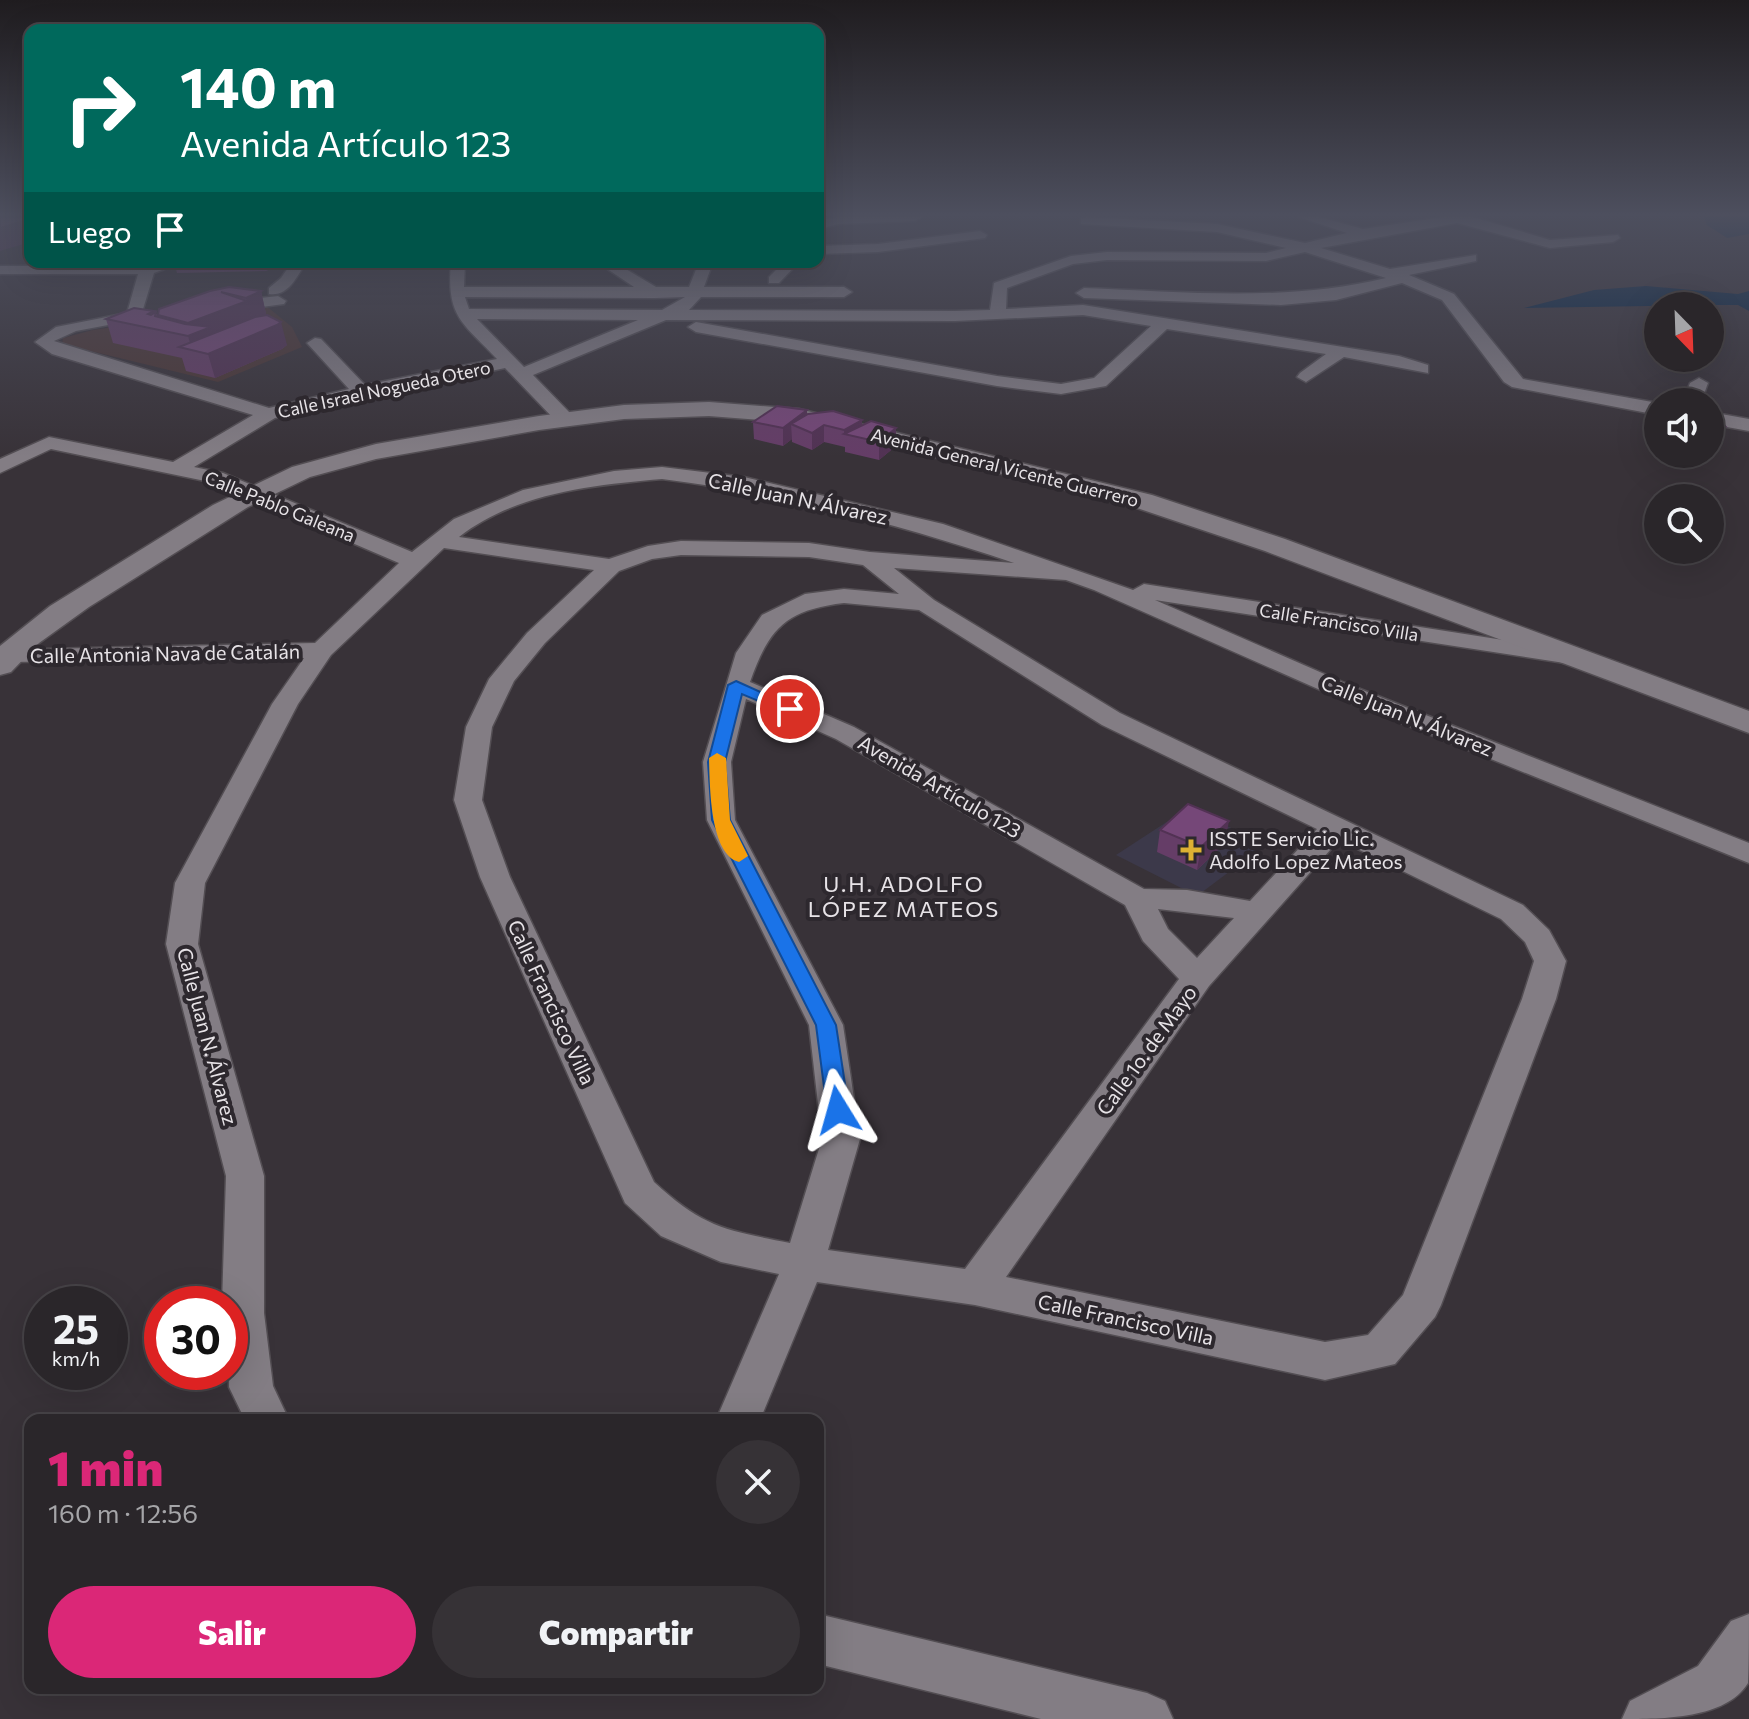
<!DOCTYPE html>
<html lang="es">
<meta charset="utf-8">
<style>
body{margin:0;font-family:Commissioner,sans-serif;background:#363236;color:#f1f3f6;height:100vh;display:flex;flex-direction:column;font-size:30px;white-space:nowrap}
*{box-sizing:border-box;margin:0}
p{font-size:26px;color:#a5a5a8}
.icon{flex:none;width:44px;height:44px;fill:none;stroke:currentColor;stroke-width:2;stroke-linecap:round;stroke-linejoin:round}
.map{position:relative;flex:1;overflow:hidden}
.panel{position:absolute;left:24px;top:1414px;width:800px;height:280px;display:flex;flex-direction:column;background:#2a262a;border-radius:16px;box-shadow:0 8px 32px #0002,0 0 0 2px #464347}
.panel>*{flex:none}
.hud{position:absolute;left:24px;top:24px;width:800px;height:244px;border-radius:16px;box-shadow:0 8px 32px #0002,0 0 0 2px #464347;background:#00695c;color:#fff;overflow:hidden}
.needle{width:52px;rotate:157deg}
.tools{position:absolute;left:1644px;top:292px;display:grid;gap:16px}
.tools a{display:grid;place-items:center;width:80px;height:80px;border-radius:50%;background:#2a262a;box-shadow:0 8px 32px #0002,0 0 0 2px #464347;font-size:40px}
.speed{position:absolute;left:24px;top:1286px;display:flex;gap:16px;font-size:40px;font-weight:700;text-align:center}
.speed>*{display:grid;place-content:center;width:104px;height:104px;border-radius:50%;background:#2a262a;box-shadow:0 8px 32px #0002,0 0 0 2px #464347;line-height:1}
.speed small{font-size:20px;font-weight:400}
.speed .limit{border:12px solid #d22;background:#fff;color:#111}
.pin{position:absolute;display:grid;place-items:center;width:68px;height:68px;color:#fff;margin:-34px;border:4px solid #fff;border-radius:50%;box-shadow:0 2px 8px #0007}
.me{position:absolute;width:88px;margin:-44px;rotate:352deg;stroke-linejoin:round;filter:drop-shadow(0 0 6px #0008)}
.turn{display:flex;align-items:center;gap:28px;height:168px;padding:0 24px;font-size:36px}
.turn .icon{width:104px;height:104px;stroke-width:2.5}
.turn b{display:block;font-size:56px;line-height:68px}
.then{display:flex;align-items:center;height:76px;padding:0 24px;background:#0003;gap:16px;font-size:30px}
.round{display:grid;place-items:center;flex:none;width:84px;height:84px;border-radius:42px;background:#363236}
.summary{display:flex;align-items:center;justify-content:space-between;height:136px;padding:0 24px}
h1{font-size:48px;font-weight:800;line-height:60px;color:#db2777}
.button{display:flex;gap:16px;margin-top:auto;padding:16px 24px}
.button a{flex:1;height:92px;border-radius:48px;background:#db2777;color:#fff;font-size:32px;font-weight:800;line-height:92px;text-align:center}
.button a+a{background:#363236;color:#f1f3f6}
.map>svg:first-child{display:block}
.education{fill:#4b3635}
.medical{fill:#3c394a}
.water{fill:#002243}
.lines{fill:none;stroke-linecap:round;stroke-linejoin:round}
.minor-casing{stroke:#534e53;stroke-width:3}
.tertiary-casing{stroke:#534e53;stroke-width:3}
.minor{fill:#837d84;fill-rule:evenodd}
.tertiary{fill:#837d84;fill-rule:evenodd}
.wall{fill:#653d67}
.shaded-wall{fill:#523254}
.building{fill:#754778;stroke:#523254;stroke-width:2}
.route{fill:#1a73e8;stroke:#114b97;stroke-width:2}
.slow{fill:#f59e0b}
.poi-dot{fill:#ddb133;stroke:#2d282e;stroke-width:3}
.labels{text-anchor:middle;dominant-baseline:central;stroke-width:8;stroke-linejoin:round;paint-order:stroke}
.far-street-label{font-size:18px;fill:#e7e3e7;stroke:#2d282e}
.street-label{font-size:20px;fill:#e7e3e7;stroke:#2d282e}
.poi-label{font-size:20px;fill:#e7e3e7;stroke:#2d282e;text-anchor:start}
.neighbourhood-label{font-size:22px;letter-spacing:2px;fill:#e7e3e7;stroke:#2d282e}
</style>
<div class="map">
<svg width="1749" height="1719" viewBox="0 0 1749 1719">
<rect width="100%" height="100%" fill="#383238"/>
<polygon class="education" points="265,305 292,327 302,347 218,382 62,344 63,338 93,330"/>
<polygon class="medical" points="1188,808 1266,844 1197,896 1116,855"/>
<g class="water">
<polygon points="1704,217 1749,217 1749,234 1727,238 1707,225"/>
<polygon points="1646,286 1738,294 1749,291 1749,311 1738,305 1711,305 1524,308 1594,290"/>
</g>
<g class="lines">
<g class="minor-casing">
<g id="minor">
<polygon points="836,217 922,217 915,221 839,224 818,229 818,221"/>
<path d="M1086,217L1217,224L1305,243L1347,233L1299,217H1319L1363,229L1443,217H1473L1550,240L1618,235L1620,238L1613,242L1550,248L1457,223L1321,248L1390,269L1476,255V261L1409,275L1454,294L1523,379L1658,403V415L1512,387L1504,382L1442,300L1402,283L1336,300L1281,305L1084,298L1076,293L1084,288C1186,292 1286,302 1386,278L1305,252L1266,261L1107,260L1073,264L1007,288L1006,309L1083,305L1399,356L1428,365V373L1344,357L1306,382L1297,377L1300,373L1326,354L1167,329L1106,386L1061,394L997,386L696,332L688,327L696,322L997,376L1061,384L1094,378L1151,326L1083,315L955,321L666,320L533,375L570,413V421H556L505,368L275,418L194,467L223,473L412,552L454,519L523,490L614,471L662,467L744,477L943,524L1133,590L1144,584L1580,652L1583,657L1580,662L1571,664L1155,600L1345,683L1749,843V863L1327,693L1094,590L1066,580L894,568L934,600L1120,713L1523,905L1549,930L1566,961L1556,999L1441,1305L1435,1317L1395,1364L1325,1380L975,1305L817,1282L760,1420H716L779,1274L721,1262L661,1236L625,1203L480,877L454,800L466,727L489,679L527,633L594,570L444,548L331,655L298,704L205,883L198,944L264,1176V1313L273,1386L289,1420H245L229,1387L230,1304H222L226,1176L166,944L175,883L272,704L304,658L8,662L0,660V650L315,643L399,563L210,482L51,449L0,473V459L49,437L173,462L253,415L52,354L35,342L56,327L127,313L138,274H0V266H147L183,262L154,273L140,319L76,331L54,341L269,408L349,389L307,343L315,338L321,339L365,385L497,359C462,322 446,317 451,262H465L464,287H634L597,262H614L656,287H689L699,262H713L704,287H844L852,292L844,297H701L689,310L955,311L990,310L994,283L1071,256L1107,252L1266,253L1286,248L1217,232L1081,224V218ZM465,297L654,298L685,297L662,310L469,309ZM477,319L638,320L524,367ZM662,479C782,494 899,524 1014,563L870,552L809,543L681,541L648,546L609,559L459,537C515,493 593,485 662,479ZM681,555L809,557L863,565L899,594L844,589L805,594L762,615L736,653L703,762L707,820L809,1025L822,1139L790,1243C725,1230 704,1228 654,1182L510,877L482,800L492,727L514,681L545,643L619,571L652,559ZM844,603L919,610L1102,725L1317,829L1250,901L1187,890L1144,889L854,727L750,682C769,628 786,610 844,603ZM746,699L836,739L1125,905L1143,941L1179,979L965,1269L828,1250L860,1139L843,1025L735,820L731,762ZM1339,840L1501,919L1525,942L1534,961L1522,999L1403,1295L1368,1335L1325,1342L1006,1277L1209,986ZM1158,909L1234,918L1197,958L1168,929Z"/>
<polygon points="980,231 987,235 985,238 878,252 818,254 818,246 878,244"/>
<path d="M292,262H306C297,277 288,297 269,294V288L281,278Z"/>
<polygon points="784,262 799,262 779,283 769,283 769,277"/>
<polygon points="278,296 286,301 284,304 225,312 217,307 225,302"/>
<polygon points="1699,378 1708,383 1701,402 1683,402 1690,383"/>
<polygon points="1710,412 1749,419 1749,431 1710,424"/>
<polygon points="818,1614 1147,1693 1165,1701 1173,1719 1041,1719 818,1664"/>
<path d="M1749,1614C1749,1630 1749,1670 1748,1683C1726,1719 1663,1719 1622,1719L1630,1701L1698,1666L1731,1621Z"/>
</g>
</g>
<g class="tertiary-casing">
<polygon id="tertiary" points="709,402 799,409 1152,495 1285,539 1749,711 1749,733 1265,551 1134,507 799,423 709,416 624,419 539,430 376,459 310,477 248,507 89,607 39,643 11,672 0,675 0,646 50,606 213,505 292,467 376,444 539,416 624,405"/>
</g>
<use href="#minor" class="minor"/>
<use href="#tertiary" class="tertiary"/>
</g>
<g class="wall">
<polygon points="174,262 273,262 273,263 267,271 177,273"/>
<polygon points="210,291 261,291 266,314 262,316 287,345 282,349 215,378 186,371 182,358 113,343 106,319 154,311 159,317 158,315"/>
<polygon points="807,410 807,414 862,420 862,426 896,428 896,446 879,460 845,452 845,447 824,442 812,450 792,442 792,439 783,446 754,439 753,422"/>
<polygon points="1710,410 1725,426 1719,443 1710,443"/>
<polygon points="1655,415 1658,415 1658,440 1649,433"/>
<polygon points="1160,830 1225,843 1197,870 1157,852"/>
</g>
<g class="shaded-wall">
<polygon points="30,219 30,242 0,251 0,228"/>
<polygon points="265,262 273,262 267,271"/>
<polygon points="261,291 266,314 252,321 246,298"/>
<polygon points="247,301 253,324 281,322 287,345 282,349 215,378 208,354 192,350 188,336 192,335 188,323"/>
<polygon points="807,410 808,427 791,424 792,439 783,446 783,428"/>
<polygon points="862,420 862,437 844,434 844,447 844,430"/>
<polygon points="824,425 824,442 812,450 812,433"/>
<polygon points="896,428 896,446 879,460 879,442"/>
<polygon points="1229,821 1225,843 1197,870 1201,847"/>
</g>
<g class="building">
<polygon points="0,217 30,217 30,219 0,228"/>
<polygon points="229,287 261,291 246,298 221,292 247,301 188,323 158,315 159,309 210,291"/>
<polygon points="134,308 154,311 148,314 151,315 156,312 155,316 185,324 211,327 188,336 106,319"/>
<polygon points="267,315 281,322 277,325 208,354 179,347 255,317"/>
<polygon points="777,406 807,410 783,428 753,422"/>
<polygon points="1710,410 1725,426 1710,425"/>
<polygon points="833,411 862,420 844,430 824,425 812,433 791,424 808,414"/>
<polygon points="871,421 896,428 879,442 844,434"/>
<polygon points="1188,804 1229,821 1201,847 1160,830"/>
</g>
<linearGradient id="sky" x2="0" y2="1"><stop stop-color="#1f1c1f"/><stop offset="0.47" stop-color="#4d4f5e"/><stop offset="1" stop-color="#4d4f5e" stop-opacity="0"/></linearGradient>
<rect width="1749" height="457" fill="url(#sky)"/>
<polygon class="route" points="736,681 798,709 785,712 742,694 725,762 730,820 836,1025 849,1110 838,1118 827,1110 816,1025 712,820 708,762 728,685"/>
<path class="slow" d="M717,753L726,758L730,820L748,856L739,862C709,854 710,783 709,758Z"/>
<path class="poi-dot" d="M1187 838h8v8h8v8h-8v8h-8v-8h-8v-8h8z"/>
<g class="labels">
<g class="far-street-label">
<text transform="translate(384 389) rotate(-12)">Calle Israel Nogueda Otero</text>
<text transform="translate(1005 467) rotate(14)">Avenida General Vicente Guerrero</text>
<text transform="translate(280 506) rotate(22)">Calle Pablo Galeana</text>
<text transform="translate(1339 622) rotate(9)">Calle Francisco Villa</text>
</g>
<g class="street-label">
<text transform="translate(798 498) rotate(12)">Calle Juan N. Álvarez</text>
<text transform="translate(165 653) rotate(-1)">Calle Antonia Nava de Catalán</text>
<text transform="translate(1407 715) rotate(22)">Calle Juan N. Álvarez</text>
<text transform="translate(940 786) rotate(30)">Avenida Artículo 123</text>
<text transform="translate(552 1002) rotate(65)">Calle Francisco Villa</text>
<text transform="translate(208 1036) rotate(75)">Calle Juan N. Álvarez</text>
<text transform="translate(1146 1050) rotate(-54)">Calle 1o. de Mayo</text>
<text transform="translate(1126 1319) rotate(12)">Calle Francisco Villa</text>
</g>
<g class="poi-label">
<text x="1209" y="838">ISSTE Servicio Lic.<tspan x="1209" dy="23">Adolfo Lopez Mateos</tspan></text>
</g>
<g class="neighbourhood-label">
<text x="904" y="883">U.H. ADOLFO<tspan x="904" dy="25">LÓPEZ MATEOS</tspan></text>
</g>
</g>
</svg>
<div class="tools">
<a><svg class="needle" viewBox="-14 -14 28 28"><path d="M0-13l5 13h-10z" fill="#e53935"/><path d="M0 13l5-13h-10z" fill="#a5a5a8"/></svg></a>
<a><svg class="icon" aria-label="sound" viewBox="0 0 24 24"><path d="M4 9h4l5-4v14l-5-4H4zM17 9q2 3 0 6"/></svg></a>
<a><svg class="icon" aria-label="search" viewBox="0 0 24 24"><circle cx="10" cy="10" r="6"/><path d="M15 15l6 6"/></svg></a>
</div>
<div class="speed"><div>25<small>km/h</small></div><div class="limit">30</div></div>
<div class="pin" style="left:790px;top:709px;background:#d93025"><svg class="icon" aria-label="arrive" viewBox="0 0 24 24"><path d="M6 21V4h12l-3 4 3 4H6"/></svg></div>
<svg class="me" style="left:838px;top:1110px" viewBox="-20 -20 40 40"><path d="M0-17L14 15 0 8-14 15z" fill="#1a73e8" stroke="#fff" stroke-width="4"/></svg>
<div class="hud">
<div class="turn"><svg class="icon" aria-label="right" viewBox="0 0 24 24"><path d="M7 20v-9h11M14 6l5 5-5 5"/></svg><div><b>140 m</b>Avenida Artículo 123</div></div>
<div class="then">Luego<svg class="icon" aria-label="arrive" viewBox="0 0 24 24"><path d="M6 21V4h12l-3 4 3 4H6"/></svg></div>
</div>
<section class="panel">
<div class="summary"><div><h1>1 min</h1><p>160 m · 12:56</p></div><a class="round"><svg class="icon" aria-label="close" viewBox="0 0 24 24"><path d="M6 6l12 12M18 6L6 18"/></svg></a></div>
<div class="button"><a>Salir</a><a>Compartir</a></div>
</section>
</div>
